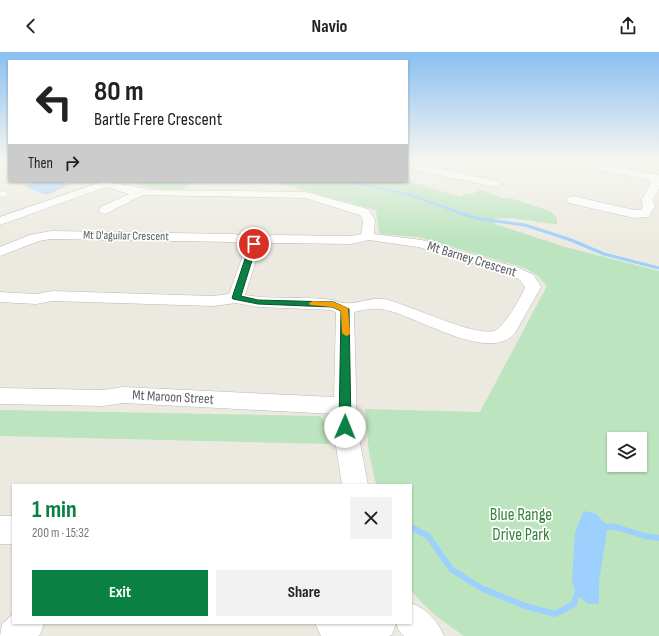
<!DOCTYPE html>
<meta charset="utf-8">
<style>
body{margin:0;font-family:"Sofia Sans Condensed",sans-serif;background:#f2f2f2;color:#222;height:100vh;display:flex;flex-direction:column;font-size:15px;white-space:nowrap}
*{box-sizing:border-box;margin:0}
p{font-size:13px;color:#767676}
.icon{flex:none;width:22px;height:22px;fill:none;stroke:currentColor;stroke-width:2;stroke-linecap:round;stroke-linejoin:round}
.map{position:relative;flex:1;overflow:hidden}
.panel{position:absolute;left:12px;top:432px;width:400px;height:140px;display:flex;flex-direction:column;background:#fff;border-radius:0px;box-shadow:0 1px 3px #0004}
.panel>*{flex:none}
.guide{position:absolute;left:8px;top:8px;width:400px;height:122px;border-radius:0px;box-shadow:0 1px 3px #0004;background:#fff;color:#222;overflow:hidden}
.tools{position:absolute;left:607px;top:380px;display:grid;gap:8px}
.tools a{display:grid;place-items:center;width:40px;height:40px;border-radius:0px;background:#fff;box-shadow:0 1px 3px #0004;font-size:20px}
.pin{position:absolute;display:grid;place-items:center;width:34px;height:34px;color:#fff;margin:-17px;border:2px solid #fff;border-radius:50%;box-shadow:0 1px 4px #0007}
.me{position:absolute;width:44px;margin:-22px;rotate:1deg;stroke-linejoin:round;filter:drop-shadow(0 0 3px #0008)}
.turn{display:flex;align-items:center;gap:14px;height:84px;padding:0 20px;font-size:18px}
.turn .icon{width:52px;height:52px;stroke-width:2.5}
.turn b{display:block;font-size:28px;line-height:34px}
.then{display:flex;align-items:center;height:38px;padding:0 20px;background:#0003;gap:8px;font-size:15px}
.round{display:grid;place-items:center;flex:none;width:42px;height:42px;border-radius:0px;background:#f2f2f2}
.overview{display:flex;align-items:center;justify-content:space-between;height:68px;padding:0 20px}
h1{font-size:24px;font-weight:700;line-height:30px;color:#0b8043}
.button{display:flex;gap:8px;margin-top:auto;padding:8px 20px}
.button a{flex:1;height:46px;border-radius:0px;background:#0b8043;color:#fff;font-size:16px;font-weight:700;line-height:46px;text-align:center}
.button a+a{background:#f2f2f2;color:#222}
header{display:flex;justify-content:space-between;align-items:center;height:52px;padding:0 20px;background:#fff;font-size:18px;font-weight:700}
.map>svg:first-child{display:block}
.green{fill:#bce4be;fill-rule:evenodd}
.water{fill:#9ed0fe}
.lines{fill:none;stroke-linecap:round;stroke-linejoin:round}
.stream-far2{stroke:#9ed0fe;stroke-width:2.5}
.stream-far1{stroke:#9ed0fe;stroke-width:3}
.stream{stroke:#9ed0fe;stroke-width:6}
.minor-casing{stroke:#b6b8bd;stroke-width:1}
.minor{fill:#fff;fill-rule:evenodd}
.route{fill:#0b8043;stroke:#07532c}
.slow{fill:#f59e0b}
.labels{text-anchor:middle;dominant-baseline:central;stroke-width:3.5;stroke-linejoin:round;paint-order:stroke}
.far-street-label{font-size:12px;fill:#595c61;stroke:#fff}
.street-label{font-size:14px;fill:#595c61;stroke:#fff}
.near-park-label{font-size:17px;fill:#35843c;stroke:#fff}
</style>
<header><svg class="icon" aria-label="back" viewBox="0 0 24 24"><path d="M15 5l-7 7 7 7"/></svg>Navio<svg class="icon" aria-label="share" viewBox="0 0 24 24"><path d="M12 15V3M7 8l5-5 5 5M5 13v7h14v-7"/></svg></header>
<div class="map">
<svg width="659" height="584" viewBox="0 0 659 584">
<rect width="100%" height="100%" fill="#eceae0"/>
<g class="green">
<polygon points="129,129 199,129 186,134 183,138 156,138"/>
<path d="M269,129H407L461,145L467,141L472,142L480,138L485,139L502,146H510L550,159L557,166V172C536,171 516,164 494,167L495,172L565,195L659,219V584H464C445,571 425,557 411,538V433H376L369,401L365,357L480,360L547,234L538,224L525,216L418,185L381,182L379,180L376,158ZM614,387H640V413H614Z"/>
<polygon points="0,358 320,364 324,369 330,392 0,384"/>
</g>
<g class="water">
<polygon points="35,129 56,129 71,132 47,143 24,134"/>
<polygon points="584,459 595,461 606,472 606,486 599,529 599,552 588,552 577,543 572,530 575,480"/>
</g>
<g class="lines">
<polyline class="stream-far2" points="347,129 411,143 466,163"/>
<polyline class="stream-far1" points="462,162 480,167 525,173 571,188 604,202 659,216"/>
<g class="stream">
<polyline points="411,475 428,484 451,517 481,536 525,554 555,562 574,552 578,538"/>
<polyline points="601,477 612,474 645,484 659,486"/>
</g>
<g class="minor-casing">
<g id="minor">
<polygon points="553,107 576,107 659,123 659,136 653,148 655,154 649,165 634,166 569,151 567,148 569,145 573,144 634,158 641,158 643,154 641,147 645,143 651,128 558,110"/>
<polygon points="407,110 496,129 502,132 496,135 407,116"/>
<path d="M104,129L151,138L306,140L368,157L375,168L374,182L422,188L519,216L534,223L541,235L515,281C489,313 413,261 381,257C372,256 363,258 354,260L357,375L368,433H342L333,375L334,362L123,351L103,354L0,352V336L103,338L123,335L334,345L336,260L331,258L258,255L236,251L213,254L53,249L36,252L0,250V240L36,242L53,239L213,244L229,242L247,192L233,190L51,187L39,189L0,204V195L30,183L51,179L233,182L255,185L275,183L351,184L361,182C362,175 365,168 360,163L305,146L143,143L105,162L101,161L99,158L101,155L129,142L106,135L0,173V165ZM369,188L418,195L509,222L520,228L525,235C522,244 503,277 494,279C471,284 411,253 384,247C370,245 355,253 345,251C341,251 337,249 333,248C304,244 274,248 245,243L261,193L275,191L351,192Z"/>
<polygon points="0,139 6,140 8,142 6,144 0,145"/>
<rect x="0" y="464" width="13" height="28"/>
<path d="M411,551C427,557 437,568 444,584H404L399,579L396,571L392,583L389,584H321L315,571H411Z"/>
<polygon points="13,562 13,571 44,571 40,583 38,584 0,584 2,572"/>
</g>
</g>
<use href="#minor" class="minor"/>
</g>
<linearGradient id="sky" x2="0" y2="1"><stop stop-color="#8abff1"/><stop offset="0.57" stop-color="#f6f6f1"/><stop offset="1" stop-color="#f6f6f1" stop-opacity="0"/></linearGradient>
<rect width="659" height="189" fill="url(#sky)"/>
<polygon class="route" points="254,190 257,192 241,244 258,248 334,250 349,257 351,375 349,378 345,380 341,378 339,375 341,259 332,255 258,252 233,247 232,246 250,192"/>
<polygon class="slow" points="313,249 334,250 348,256 350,281 349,283 346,284 342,281 341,259 332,255 310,253 309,251"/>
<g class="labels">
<g class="far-street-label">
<text transform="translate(126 184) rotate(1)">Mt D'aguilar Crescent</text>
</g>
<g class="street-label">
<text transform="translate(472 207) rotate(17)">Mt Barney Crescent</text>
<text transform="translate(173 345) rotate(3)">Mt Maroon Street</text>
</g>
<g class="near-park-label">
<text x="521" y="463">Blue Range<tspan x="521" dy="20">Drive Park</tspan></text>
</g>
</g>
</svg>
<div class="tools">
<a><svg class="icon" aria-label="layers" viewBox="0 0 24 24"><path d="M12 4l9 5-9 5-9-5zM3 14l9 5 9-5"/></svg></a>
</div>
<div class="pin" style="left:254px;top:192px;background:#d93025"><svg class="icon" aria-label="arrive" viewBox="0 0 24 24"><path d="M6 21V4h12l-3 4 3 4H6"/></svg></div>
<svg class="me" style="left:345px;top:375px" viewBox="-20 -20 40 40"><circle r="19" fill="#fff"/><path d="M0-13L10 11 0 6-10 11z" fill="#0b8043"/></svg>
<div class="guide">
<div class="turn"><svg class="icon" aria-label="left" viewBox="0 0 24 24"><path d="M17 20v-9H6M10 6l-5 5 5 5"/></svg><div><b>80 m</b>Bartle Frere Crescent</div></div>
<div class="then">Then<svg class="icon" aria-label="right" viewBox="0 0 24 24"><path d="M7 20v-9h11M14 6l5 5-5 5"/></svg></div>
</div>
<section class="panel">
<div class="overview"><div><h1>1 min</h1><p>200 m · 15:32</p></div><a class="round"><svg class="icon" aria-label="close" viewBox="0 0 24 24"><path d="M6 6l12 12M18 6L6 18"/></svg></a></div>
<div class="button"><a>Exit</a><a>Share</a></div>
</section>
</div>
